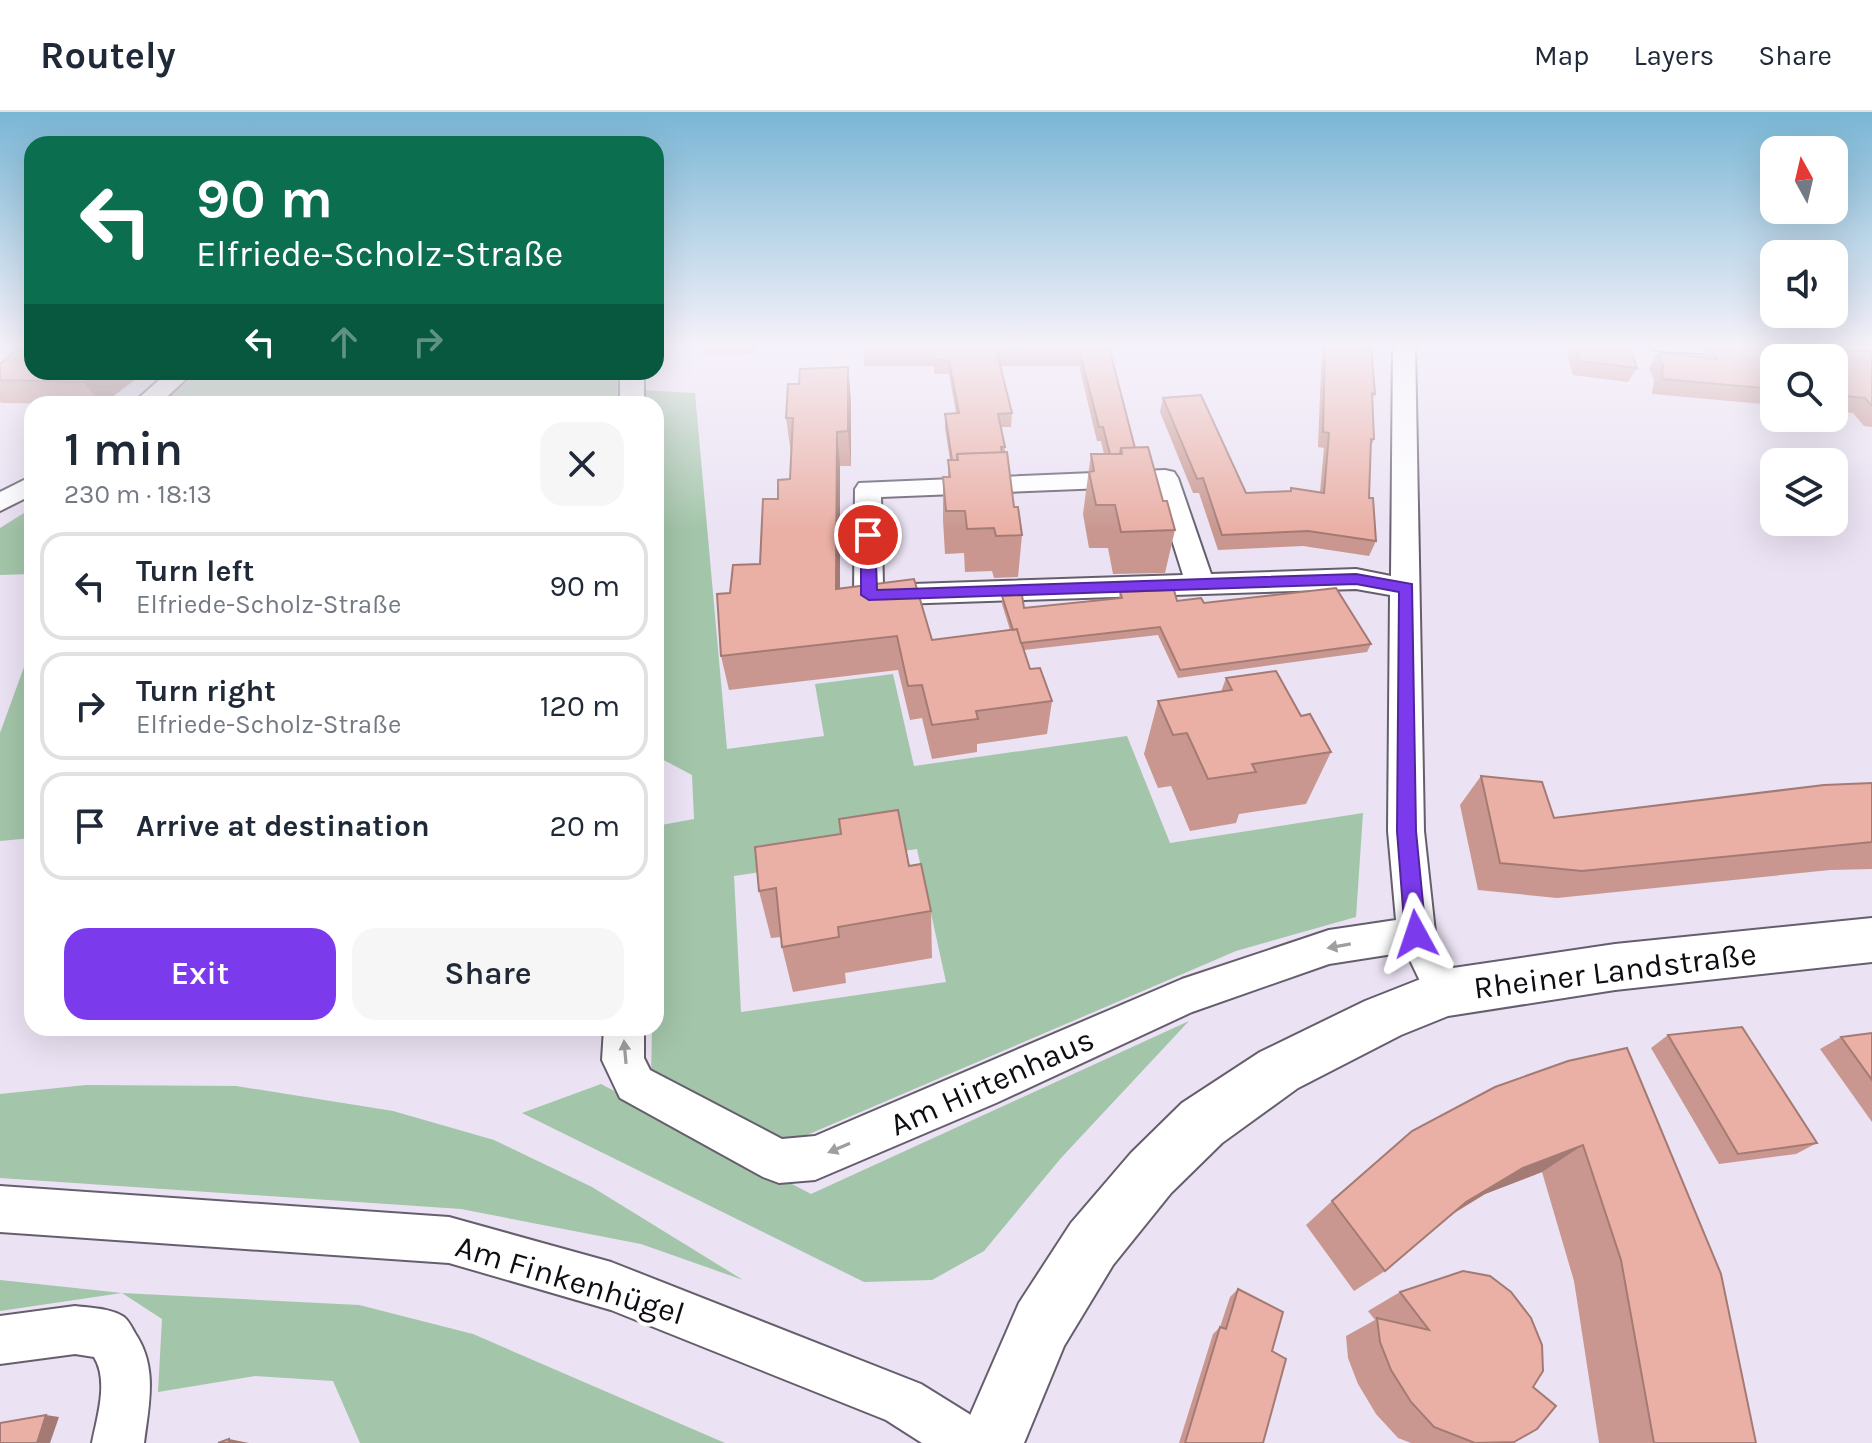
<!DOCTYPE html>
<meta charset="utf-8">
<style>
body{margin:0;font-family:Karla,sans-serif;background:#f6f6f7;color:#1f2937;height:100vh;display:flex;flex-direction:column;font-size:30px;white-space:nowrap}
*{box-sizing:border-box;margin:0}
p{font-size:26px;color:#747a83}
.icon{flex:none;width:44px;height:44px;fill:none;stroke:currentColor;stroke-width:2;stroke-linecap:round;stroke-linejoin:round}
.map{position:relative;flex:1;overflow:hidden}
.side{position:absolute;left:24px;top:284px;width:640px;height:640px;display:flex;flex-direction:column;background:#fff;border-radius:24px;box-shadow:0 8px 32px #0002}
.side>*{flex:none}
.banner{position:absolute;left:24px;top:24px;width:640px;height:244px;border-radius:24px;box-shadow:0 8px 32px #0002;background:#0b6e4f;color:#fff;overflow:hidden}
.needle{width:52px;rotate:352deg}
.fabs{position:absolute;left:1760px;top:24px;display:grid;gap:16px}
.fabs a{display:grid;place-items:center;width:88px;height:88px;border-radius:16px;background:#fff;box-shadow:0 8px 32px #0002;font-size:40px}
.pin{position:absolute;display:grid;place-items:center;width:68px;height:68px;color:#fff;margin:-34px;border:4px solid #fff;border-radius:50%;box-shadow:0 2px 8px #0007}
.me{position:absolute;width:88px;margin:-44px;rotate:355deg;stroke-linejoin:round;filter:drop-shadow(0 0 6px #0008)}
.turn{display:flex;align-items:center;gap:28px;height:168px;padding:0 40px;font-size:36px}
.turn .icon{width:104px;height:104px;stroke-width:2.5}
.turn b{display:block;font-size:56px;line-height:68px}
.lanes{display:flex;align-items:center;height:76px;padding:0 40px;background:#0003;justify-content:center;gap:40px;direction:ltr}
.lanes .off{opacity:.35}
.round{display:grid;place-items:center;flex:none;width:84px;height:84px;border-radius:24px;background:#f6f6f7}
.head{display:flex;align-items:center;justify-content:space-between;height:136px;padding:0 40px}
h1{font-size:48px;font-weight:600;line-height:60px}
.primary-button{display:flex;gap:16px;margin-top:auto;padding:16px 40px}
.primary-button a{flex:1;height:92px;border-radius:24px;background:#7c3aed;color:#fff;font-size:32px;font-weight:600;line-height:92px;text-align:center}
.primary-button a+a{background:#f6f6f7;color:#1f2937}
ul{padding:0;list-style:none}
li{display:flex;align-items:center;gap:24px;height:108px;margin:0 16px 12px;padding:0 24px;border:4px solid #e0e1e3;border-radius:24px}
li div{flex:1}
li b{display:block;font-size:30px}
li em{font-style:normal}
header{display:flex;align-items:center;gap:48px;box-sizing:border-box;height:112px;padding:0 40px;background:#fff;border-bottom:2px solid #e0e1e3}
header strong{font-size:38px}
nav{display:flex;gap:44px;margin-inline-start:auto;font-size:28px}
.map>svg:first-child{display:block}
.green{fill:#a3c5a9;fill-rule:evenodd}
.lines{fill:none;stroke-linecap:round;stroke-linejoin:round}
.minor-casing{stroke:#665e6d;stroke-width:4}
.tertiary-casing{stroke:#665e6d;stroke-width:4}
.minor{fill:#fff;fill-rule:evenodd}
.tertiary{fill:#fff;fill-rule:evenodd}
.wall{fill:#c9978f}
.shaded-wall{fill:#a47b74}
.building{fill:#eab0a6;stroke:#a47b74;stroke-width:2}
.oneway{fill:#9f9ea0}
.route{fill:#7c3aed;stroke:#51269a;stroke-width:2}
.labels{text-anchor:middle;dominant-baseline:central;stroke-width:8;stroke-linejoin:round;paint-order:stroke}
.near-street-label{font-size:32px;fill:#0f0c12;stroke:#fff}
</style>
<header>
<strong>Routely</strong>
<nav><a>Map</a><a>Layers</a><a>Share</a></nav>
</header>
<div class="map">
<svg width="1872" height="1331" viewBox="0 0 1872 1331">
<rect width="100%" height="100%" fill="#ebe2f3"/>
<g class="green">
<polygon points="199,260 618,260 617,292 161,292"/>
<path d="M641,278L695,281L727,637L824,624L815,572L893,562L914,654L1127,624L1170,731L1363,701L1356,805L1236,839L779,1035L651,969L652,916H656V714L694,707L692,663L656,644V292H642ZM917,737L946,870L741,900L734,764Z"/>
<polygon points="32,396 32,462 0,463 0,416"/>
<polygon points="32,533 32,726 0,729 0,621"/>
<polygon points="1189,909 1061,1046 984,1139 932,1168 864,1170 522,1001 601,972 811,1082"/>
<polygon points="86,973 236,974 393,999 494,1028 592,1075 743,1168 641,1132 461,1097 0,1066 0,982"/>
<polygon points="0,1168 122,1181 359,1193 473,1222 725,1331 360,1331 333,1269 255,1264 158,1280 162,1207 122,1181 0,1199"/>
</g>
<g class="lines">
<g class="minor-casing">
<g id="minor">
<path d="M1393,232H1415L1424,719L1435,820L1466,881L1460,894L1446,899L1432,894L1406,840L1329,852L1192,900L996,991L815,1068L779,1071L763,1065L620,986L602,948L604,916H644V946L650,958L782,1027L815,1024L1182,867L1329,818L1396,808L1388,719L1390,483L1356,477L869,493L859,490L854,483L855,377L859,371L1165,358L1174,360L1178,366L1211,462L1356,457L1391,464ZM1155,374L1183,463L883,473L881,385Z"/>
<polygon points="1651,232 1758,232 1763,237 1760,242 1752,244 1662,239 1654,237"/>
<polygon points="168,260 194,260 159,292 132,292"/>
<rect x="620" y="260" width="24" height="32"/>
<polygon points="32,364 32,383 0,399 0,380"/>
<polygon points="0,1074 449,1105 611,1150 921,1272 987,1313 995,1331 922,1331 886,1308 611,1198 449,1151 0,1120"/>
<path d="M75,1194C90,1196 111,1196 124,1205C129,1209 132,1216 135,1221C158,1255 149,1292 144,1331H92C97,1305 109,1269 94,1245L75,1242L0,1252V1204Z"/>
</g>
</g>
<g class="tertiary-casing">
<polygon id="tertiary" points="1872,806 1872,850 1615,878 1448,904 1401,923 1298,976 1222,1031 1171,1081 1113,1153 1064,1234 1024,1331 958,1331 1019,1191 1071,1111 1131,1041 1182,991 1260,940 1365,889 1446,857 1615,832"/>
</g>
<use href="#minor" class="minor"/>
<use href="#tertiary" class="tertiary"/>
</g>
<g class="wall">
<polygon points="757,232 754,242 707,243 705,235"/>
<polygon points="1108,232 1135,336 1163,389 1175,418 1165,461 1113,462 1108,436 1089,436 1083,402 1091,342 1104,342 1101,329 1097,329 1079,254 1001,254 1012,301 1011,315 1001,315 1005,335 1005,341 1014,395 1022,423 1018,465 994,466 992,459 965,460 964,441 945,442 943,408 943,365 948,365 948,348 950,348 945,316 945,302 956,301 949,262 934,262 934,254 864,254 864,241"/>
<polygon points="1322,232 1370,232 1375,282 1372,289 1374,327 1371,335 1369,386 1376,429 1369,444 1303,434 1218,438 1199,381 1193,381 1160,300 1163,286 1246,381 1290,379 1291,376 1320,380 1324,336 1318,335"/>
<polygon points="1564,232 1629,232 1637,256 1628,270 1573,263"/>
<polygon points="1706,232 1782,232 1872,239 1872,315 1864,314 1853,301 1834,299 1834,246 1774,246 1774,293 1652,282 1654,268 1649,256 1658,241 1699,245 1699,244"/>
<polygon points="1812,232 1872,232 1872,235"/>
<polygon points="0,252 32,260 145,260 103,292 1,291 0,289"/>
<polygon points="848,255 851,289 851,354 840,354 840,477 932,528 1010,518 1002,492 1002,484 1024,496 1119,486 1120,480 1177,489 1204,491 1371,532 1367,540 1178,566 1158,523 1024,538 1030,557 1052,589 1047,622 977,632 977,640 932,647 922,606 910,608 898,558 729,578 721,544 730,481 760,452 778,387 790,367 791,341 786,306"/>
<polygon points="1226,566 1301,604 1331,640 1306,692 1239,702 1236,711 1190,719 1171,674 1158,676 1144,642 1158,589 1221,580"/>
<polygon points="1481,664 1554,706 1872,671 1872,757 1830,758 1557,786 1478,778 1460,693"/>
<polygon points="841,722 909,754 931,799 932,846 845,861 846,871 793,880 782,835 781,825 771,826 759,779"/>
<polygon points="1872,921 1872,1010 1820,937 1841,925"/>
<polygon points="1668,923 1817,1031 1796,1042 1719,1052 1651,936"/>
<polygon points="1568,949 1756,1331 1599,1331 1574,1169 1542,1060 1485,1082 1453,1102 1385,1159 1354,1179 1306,1113 1332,1089"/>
<polygon points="1238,1177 1272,1239 1263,1331 1179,1331 1213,1222 1220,1215 1230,1185"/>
<polygon points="1400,1180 1533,1275 1512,1331 1411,1331 1398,1326 1376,1302 1358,1272 1348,1246 1346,1224 1375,1208 1368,1199"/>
</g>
<g class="shaded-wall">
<polygon points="848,255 851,289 851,354 848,319"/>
<polygon points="98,260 145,260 103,292 100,292 84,270"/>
<polygon points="837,320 840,354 840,512 836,477"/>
<polygon points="1583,1033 1542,1060 1485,1082 1432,1114 1466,1090 1523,1056"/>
<polygon points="46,1303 59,1305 50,1331 37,1331"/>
<polygon points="229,1327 249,1331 229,1331"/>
</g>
<g class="building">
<polygon points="23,232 32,232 32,260 98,260 84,270 0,268 0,252"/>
<polygon points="706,232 754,232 753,235 705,235"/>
<polygon points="864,232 1108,232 1135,336 1121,336 1120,342 1110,342 1103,315 1099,315 1080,241 997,241 1012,301 998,302 1005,335 1001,335 1002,341 957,342 957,348 952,348 945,302 959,301 949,249 934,248 935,240 864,241"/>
<polygon points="1325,232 1370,232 1371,233 1375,282 1372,281 1374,327 1371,327 1369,386 1373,386 1376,429 1308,419 1222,423 1203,366 1197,367 1163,286 1201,283 1246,381 1291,379 1291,376 1324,381 1329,321 1323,320"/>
<polygon points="1575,232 1629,232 1637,256 1580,249"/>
<polygon points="1709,232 1782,232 1842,234 1845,238 1872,239 1872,294 1865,286 1834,283 1834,246 1774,246 1774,277 1662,267 1663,253 1658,241 1717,247"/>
<polygon points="848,255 848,319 837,320 836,477 914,467 932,528 1017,517 1030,557 1040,556 1052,589 976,599 978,607 932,613 922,573 908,574 897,524 721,544 717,482 730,481 733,453 760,452 763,387 778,387 778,368 790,367 793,306 786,306 788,272 799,272 800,257"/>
<polygon points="1148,335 1163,389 1167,389 1175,418 1121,420 1115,393 1096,393 1089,360 1094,359 1091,342 1122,342 1121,336"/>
<polygon points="1007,340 1014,395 1018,395 1022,423 996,424 994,416 967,417 965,399 946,399 943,365 950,365 948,348 958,348 957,342"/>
<polygon points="1336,476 1371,532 1180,558 1160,515 1021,531 1017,517 1013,518 1002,484 1022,483 1024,496 1122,486 1120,480 1174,478 1177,489 1201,486 1204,491"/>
<polygon points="1276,559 1301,604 1310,602 1331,640 1252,652 1256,660 1208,667 1187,621 1173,623 1158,589 1232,578 1226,566"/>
<polygon points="1481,664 1542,670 1554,706 1824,673 1872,671 1872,730 1582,759 1500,751"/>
<polygon points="898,698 909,754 921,752 931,799 838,815 839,825 782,835 776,776 759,779 755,735 841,722 839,707"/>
<polygon points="1742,915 1817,1031 1738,1042 1668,923"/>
<polygon points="1872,921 1872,968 1841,925"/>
<polygon points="1627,936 1721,1162 1756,1331 1654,1331 1621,1148 1583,1033 1523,1056 1466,1090 1385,1159 1332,1089 1412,1019 1495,975 1568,949"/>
<polygon points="1463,1159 1490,1164 1511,1180 1531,1206 1542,1233 1543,1259 1533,1275 1556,1294 1537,1317 1514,1330 1475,1331 1434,1315 1411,1290 1391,1258 1380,1230 1377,1206 1429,1218 1400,1180"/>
<polygon points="1238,1177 1283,1200 1272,1239 1286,1247 1263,1331 1185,1331 1220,1215 1226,1217"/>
<polygon points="46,1303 37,1331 0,1331 0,1311"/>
<polygon points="229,1327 229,1331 218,1331"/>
</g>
<defs><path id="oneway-solid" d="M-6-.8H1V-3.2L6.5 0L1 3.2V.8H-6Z" transform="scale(2)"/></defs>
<g class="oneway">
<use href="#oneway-solid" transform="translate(1339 834) rotate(170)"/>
<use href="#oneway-solid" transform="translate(625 940) rotate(-95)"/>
<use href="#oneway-solid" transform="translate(839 1036) rotate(157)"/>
</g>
<linearGradient id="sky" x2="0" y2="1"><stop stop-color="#79b6d5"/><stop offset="0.56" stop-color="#f6f2fa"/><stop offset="1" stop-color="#f6f2fa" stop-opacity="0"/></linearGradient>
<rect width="1872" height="418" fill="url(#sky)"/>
<polygon class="route" points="868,418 875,423 877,478 1356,462 1412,472 1416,719 1426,822 1423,829 1416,831 1408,829 1405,822 1397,719 1399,480 1356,472 869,488 861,483 861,423"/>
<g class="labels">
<g class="near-street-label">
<text transform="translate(1615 859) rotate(-7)">Rheiner Landstraße</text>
<text transform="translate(992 970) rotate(-24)">Am Hirtenhaus</text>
<text transform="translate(570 1168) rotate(17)">Am Finkenhügel</text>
</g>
</g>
</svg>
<div class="fabs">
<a><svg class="needle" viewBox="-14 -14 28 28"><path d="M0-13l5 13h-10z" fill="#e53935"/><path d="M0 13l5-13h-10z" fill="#747a83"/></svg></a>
<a><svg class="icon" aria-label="sound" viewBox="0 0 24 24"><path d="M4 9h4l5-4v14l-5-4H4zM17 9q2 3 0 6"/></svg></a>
<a><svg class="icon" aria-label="search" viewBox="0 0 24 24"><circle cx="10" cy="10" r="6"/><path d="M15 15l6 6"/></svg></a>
<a><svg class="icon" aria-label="layers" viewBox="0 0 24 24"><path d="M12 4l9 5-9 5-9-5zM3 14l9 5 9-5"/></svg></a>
</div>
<div class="pin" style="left:868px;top:423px;background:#d93025"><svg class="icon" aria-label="arrive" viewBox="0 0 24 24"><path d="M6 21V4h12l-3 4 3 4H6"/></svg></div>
<svg class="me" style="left:1416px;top:822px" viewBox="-20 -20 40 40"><path d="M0-17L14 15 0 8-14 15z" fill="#7c3aed" stroke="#fff" stroke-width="4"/></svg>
<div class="banner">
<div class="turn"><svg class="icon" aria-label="left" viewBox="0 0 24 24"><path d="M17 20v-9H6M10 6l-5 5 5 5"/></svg><div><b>90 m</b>Elfriede-Scholz-Straße</div></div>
<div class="lanes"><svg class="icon" aria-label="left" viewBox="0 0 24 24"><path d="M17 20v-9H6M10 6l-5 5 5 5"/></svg><svg class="icon off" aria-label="ahead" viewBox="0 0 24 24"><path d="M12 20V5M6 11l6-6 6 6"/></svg><svg class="icon off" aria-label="right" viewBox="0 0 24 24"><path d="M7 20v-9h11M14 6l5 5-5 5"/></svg></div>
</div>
<section class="side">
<div class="head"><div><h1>1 min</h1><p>230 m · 18:13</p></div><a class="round"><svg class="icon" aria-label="close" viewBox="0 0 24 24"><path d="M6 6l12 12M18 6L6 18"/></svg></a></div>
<ul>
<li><svg class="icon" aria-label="left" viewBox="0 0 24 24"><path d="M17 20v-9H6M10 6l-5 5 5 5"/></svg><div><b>Turn left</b><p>Elfriede-Scholz-Straße</p></div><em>90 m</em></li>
<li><svg class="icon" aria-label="right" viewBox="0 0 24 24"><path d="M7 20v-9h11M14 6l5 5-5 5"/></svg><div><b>Turn right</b><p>Elfriede-Scholz-Straße</p></div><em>120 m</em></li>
<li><svg class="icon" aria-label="arrive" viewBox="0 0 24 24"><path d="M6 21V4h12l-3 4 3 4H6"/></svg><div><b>Arrive at destination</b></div><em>20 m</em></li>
</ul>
<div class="primary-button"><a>Exit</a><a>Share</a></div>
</section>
</div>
